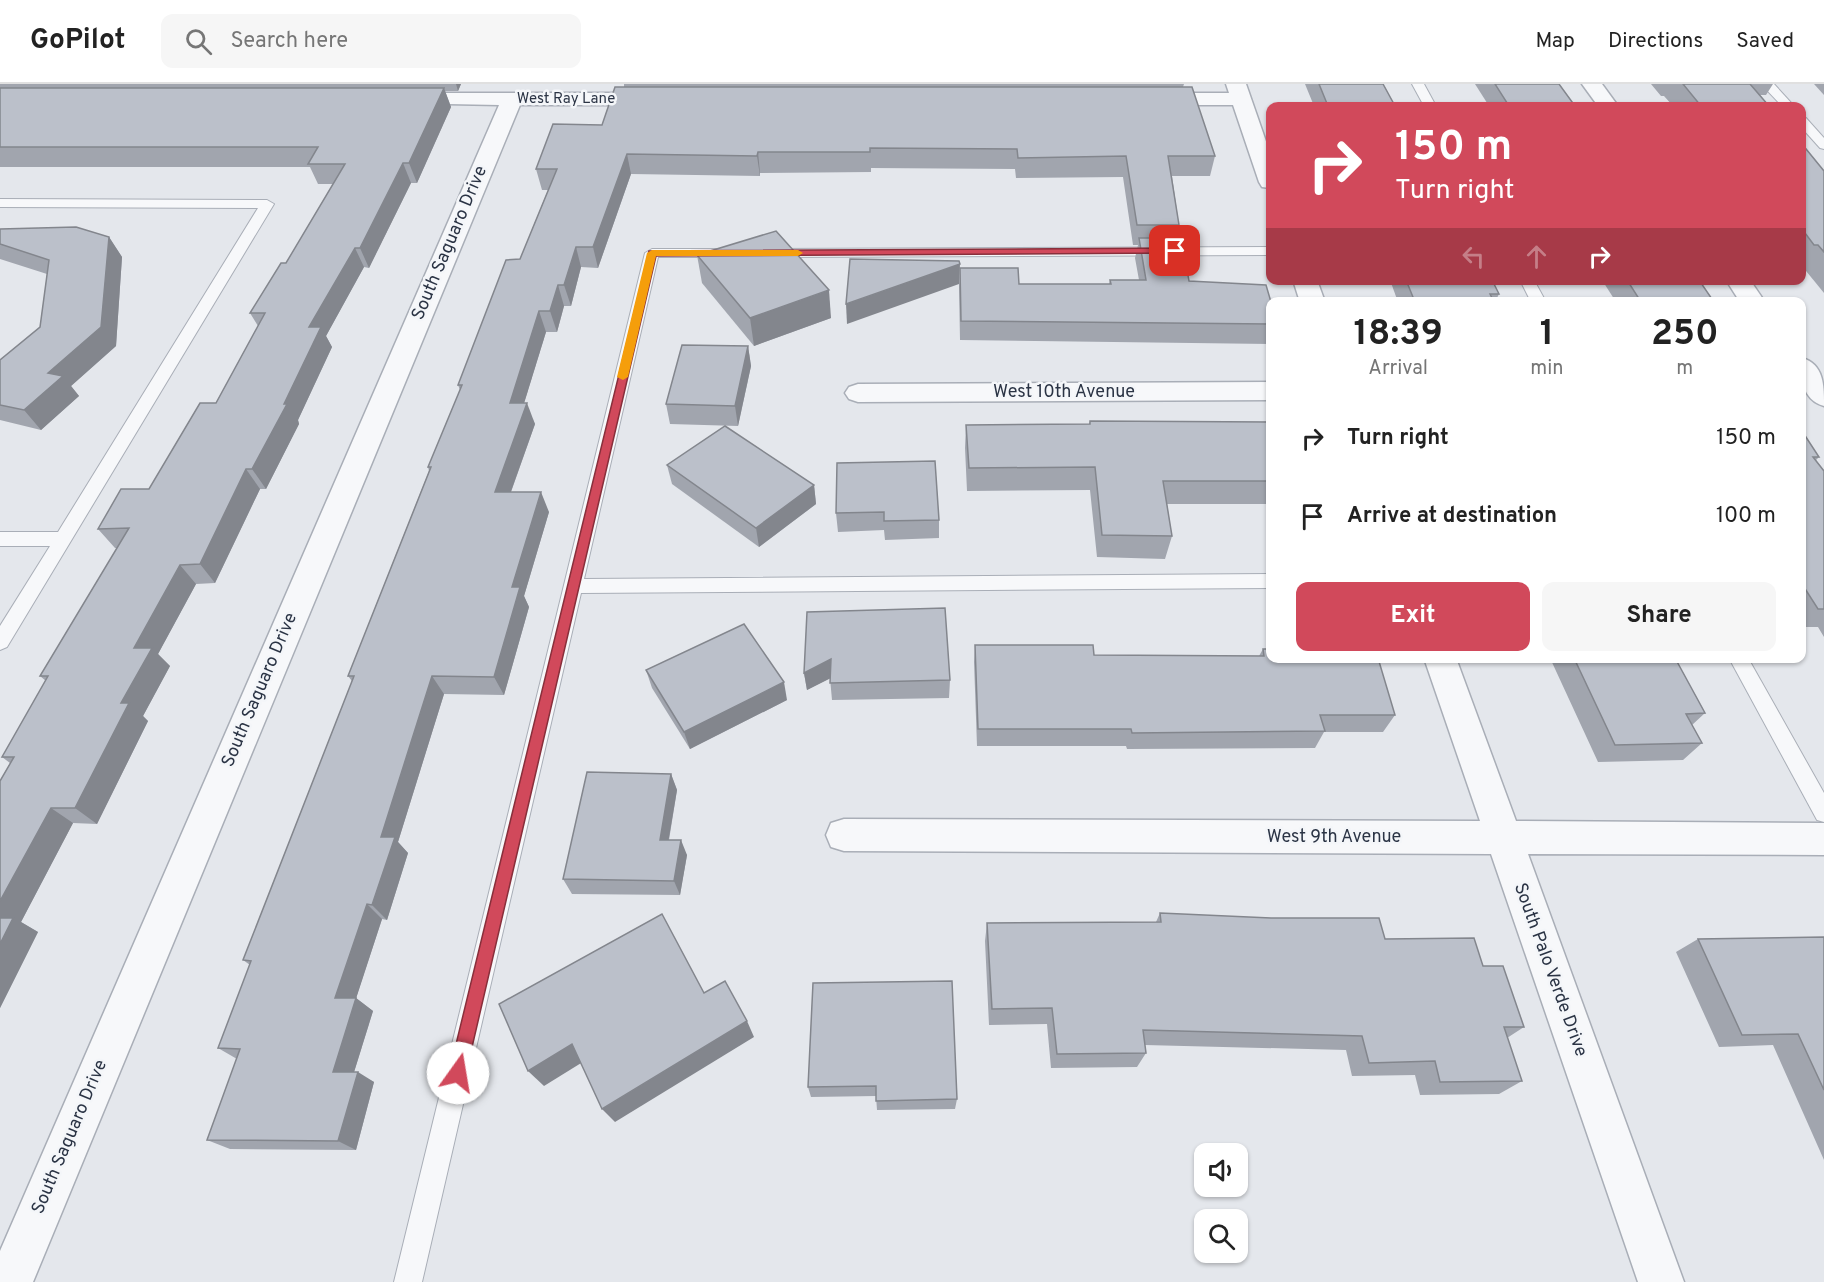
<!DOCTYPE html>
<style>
body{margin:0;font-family:Overpass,sans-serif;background:#f6f6f6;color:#222;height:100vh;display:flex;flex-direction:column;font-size:22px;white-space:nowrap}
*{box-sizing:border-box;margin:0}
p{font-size:20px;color:#767676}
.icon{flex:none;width:33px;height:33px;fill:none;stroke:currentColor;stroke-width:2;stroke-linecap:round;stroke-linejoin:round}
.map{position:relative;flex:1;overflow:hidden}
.side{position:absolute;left:1266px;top:213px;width:540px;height:366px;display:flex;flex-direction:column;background:#fff;border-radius:12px;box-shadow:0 2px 4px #0004}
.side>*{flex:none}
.hud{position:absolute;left:1266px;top:18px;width:540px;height:183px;border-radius:12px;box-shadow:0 2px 4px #0004;background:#d1495b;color:#fff;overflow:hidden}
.tools{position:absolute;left:1194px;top:1059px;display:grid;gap:12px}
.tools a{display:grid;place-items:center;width:54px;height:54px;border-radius:12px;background:#fff;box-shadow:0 2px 4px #0004;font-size:30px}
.pin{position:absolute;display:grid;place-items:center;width:51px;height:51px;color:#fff;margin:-26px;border-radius:12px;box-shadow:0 3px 9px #0006}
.me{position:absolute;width:66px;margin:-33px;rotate:13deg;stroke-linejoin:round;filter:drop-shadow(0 0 4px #0008)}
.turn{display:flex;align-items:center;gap:21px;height:126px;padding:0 30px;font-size:27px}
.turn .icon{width:78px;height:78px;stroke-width:2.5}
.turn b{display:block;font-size:42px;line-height:51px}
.lanes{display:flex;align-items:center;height:57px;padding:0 30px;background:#0003;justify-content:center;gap:30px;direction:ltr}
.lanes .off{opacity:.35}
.eta{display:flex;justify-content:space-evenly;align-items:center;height:102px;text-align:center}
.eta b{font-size:36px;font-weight:700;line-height:42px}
.button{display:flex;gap:12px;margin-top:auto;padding:12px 30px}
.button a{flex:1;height:69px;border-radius:12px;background:#d1495b;color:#fff;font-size:24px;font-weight:700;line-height:69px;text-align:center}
.button a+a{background:#f6f6f6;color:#222}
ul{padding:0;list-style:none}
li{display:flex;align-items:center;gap:18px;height:78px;padding:0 30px}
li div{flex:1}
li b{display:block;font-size:22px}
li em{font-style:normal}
header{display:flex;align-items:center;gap:36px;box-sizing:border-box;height:84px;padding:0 30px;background:#fff;border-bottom:2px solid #e0e0e0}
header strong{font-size:28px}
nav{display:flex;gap:33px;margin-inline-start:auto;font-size:21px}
.search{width:420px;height:54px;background:#f6f6f6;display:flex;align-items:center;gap:15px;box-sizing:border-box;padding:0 21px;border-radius:12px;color:#767676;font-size:22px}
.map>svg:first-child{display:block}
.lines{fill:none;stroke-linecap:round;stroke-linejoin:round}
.lane-casing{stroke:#a9aeb7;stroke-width:2}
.street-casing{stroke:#a9aeb7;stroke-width:3}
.lane{fill:#f7f8fa;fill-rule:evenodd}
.street{fill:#f7f8fa;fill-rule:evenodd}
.wall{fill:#a1a5ae}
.shaded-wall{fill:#83868d}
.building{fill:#bbc0ca;stroke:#83868d;stroke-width:1.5}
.route{fill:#d1495b;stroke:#882f3b;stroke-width:1.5}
.slow{fill:#f59e0b}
.labels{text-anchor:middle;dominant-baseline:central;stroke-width:5;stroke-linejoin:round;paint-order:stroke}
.far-street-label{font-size:15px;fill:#2b3445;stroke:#f4f6f9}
.street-label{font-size:18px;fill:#2b3445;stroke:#f4f6f9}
</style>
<header>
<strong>GoPilot</strong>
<div class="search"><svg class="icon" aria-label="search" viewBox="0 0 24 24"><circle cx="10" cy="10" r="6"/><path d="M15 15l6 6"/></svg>Search here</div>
<nav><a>Map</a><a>Directions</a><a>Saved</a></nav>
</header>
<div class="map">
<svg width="1824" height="1198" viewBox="0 0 1824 1198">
<rect width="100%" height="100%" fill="#e4e7ec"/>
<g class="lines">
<g class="lane-casing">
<g id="lane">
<polygon points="1412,0 1424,0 1436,22 1424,22"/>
<polygon points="1761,0 1774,0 1794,22 1782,22"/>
<polygon points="1802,33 1806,34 1824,54 1824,65 1820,64 1802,44"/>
<polygon points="0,115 267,116 274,120 7,563 0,566 0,542 50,462 0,462 0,448 58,448 258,124 0,123"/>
<polygon points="1270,163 1270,171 771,173 764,169 771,165"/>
<polygon points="652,165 729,165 736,169 729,173 658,173 584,495 1270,490 1270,504 581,509 422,1198 394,1198 645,169"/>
<polygon points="1520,196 1534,196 1546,218 1531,218"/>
<polygon points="1729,574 1748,574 1824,709 1824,738 1817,736"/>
</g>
</g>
<g class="street-casing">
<g id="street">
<polygon points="1226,0 1246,0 1270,69 1270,104 1262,103 1259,98 1233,21 1153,21 1146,19 1143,15 1146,11 1153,9 1229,9"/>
<polygon points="1582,0 1602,0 1618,22 1598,22"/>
<polygon points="403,9 657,9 664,11 667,15 664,19 657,21 520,21 33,1198 0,1198 0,1167 499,21 396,19 393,15 396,11"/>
<polygon points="1293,196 1317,196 1325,218 1300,218"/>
<polygon points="1726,196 1750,196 1765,218 1740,218"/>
<path d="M1802,274C1824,280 1824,302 1824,322C1802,316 1800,293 1802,274Z"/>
<polygon points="1270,298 1270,316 858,318 849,315 845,309 849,303 858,300"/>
<polygon points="1424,574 1456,574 1516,737 1824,739 1824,771 1528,770 1684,1198 1638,1198 1491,770 844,767 831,763 826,751 831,739 844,735 1480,737"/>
</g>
</g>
<use href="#lane" class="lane"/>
<use href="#street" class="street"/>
</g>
<g class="wall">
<polygon points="0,0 461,0 458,7 445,7 451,23 417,99 411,99 369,184 364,183 326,252 332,263 298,336 299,340 266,405 260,405 215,499 196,500 158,570 170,582 143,632 148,637 97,740 73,739 21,838 38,848 0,924 0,697 10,679 2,673 46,597 40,592 117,464 115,464 98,445 149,405 216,319 258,242 250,229 286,179 333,100 318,100 310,83 0,83"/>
<polygon points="624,0 1184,0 1183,3 1215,72 1210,92 1172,92 1179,141 1176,154 1189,197 1270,218 1270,260 960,256 959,203 960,184 1019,200 1109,200 1110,196 1139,196 1135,174 1138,161 1133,161 1123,93 1016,94 1015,85 871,84 871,88 760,89 760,92 631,90 598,184 581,183 571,222 564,222 557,248 546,248 524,319 535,340 511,408 549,428 524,512 529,523 504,611 444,610 398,758 408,769 387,836 382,835 356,914 373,927 354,988 374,998 356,1066 230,1065 207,1056 237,975 218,964 250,881 243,876 352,597 348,592 429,387 428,383 460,306 458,301 520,175 548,106 542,106 536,85 602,41 624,3"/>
<polygon points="1305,0 1383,0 1395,22 1314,22"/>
<polygon points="1475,0 1559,0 1575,22 1489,22"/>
<polygon points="1651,0 1773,0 1766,11 1760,11 1769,22 1673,22 1664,12 1661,12"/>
<polygon points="1814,0 1824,0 1824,11"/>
<polygon points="1802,60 1824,87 1824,209 1802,182"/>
<polygon points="0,145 109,153 122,173 116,262 71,302 79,312 41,346 0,336 0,276 40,243 47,190 0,175"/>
<polygon points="697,171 831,234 754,262 702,199"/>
<polygon points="1390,196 1492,196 1499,210 1495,218 1398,218"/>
<polygon points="1602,196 1699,196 1714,218 1616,218"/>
<polygon points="748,262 751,282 738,342 670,340 666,320"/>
<polygon points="1090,337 1270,338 1270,420 1167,420 1172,452 1165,475 1097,473 1090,406 967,407 965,364 966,341 1089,340"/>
<polygon points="1802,347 1819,373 1816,376 1824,387 1824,553 1818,543 1802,543"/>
<polygon points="935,377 939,436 939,454 885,456 884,446 838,448 836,429"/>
<polygon points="667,381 814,401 816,420 759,463 672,400"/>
<polygon points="975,561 1094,571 1259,572 1263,565 1395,631 1383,648 1324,648 1315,664 1127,665 1126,662 977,662 974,578"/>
<polygon points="1550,574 1675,574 1705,629 1692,641 1702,659 1683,676 1598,678"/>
<polygon points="646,586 787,616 690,665 652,604"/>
<polygon points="804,589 950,596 949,614 832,616 830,594 807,606"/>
<polygon points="671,690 677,706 669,756 687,771 680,811 572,810 563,795"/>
<polygon points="1160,829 1385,855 1483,882 1524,943 1507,954 1522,997 1499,1010 1420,1011 1415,991 1352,992 1346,966 1145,961 1146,969 1137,983 1051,984 1047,940 989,941 985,857 987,839 1156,838"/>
<polygon points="1824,853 1824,1076 1773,961 1719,963 1676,868 1698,855"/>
<polygon points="813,899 957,1015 955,1025 877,1026 876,1012 811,1013 808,1003"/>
</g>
<g class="shaded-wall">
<polygon points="456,0 461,0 458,7"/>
<polygon points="444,4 451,23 417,99 409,79"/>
<polygon points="758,68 760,89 760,92 757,72"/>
<polygon points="627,70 631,90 598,184 593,163"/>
<polygon points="403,79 411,99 369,184 360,164"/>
<polygon points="109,153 122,173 116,262 71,302 79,312 41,346 24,326 48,289"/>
<polygon points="576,163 581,183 571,222 564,201"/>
<polygon points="355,164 364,183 326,252 332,263 298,336 299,340 266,405 252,385 284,320 309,243"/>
<polygon points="960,180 959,200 847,240 846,220"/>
<polygon points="558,201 564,222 557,248 550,227"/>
<polygon points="829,206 831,234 754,262 750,234"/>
<polygon points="539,227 546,248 518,339 510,319"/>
<polygon points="748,262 751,282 738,342 735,322"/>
<polygon points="527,319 535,340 504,427 495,408"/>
<polygon points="246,385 260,405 215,499 200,480"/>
<polygon points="814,401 816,420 759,463 756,444"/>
<polygon points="541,408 549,428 524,512 529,523 504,611 494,593 512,503"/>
<polygon points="180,481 196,500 158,570 170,582 143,632 148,637 97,740 75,724 121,619 134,564"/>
<polygon points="831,575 833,593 807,606 804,589"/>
<polygon points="432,592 444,610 398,758 408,769 387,836 372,821 381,753"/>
<polygon points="784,598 787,616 690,665 684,648"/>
<polygon points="671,690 677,706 666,771 660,756"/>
<polygon points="51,724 73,739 21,838 38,848 0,924 0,817"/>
<polygon points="681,756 687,771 680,811 674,797"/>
<polygon points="367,820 382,835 352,927 335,914"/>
<polygon points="356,914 373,927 351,998 333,988"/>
<polygon points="747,937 754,953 615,1038 602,1025"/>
<polygon points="572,960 586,976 544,1002 528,987"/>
<polygon points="358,988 374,998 356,1066 338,1057"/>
</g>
<g class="building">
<polygon points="1319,0 1383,0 1395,22 1328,22"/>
<polygon points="1495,0 1559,0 1575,22 1509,22"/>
<polygon points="1683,0 1750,0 1769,22 1701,22"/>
<polygon points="615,3 1192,3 1215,72 1168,72 1179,141 1137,141 1126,72 1018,74 1017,65 870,64 870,68 758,68 757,72 627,70 593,163 576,163 564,201 558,201 550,227 539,227 510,319 527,319 495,408 541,408 512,503 520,503 494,593 432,592 381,753 395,753 372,821 367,820 335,914 356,914 333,988 358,988 338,1057 207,1056 240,965 218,964 251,877 243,876 354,592 348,592 431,383 428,383 462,301 458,301 506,176 520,175 557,85 536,85 553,40 602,41"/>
<polygon points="0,4 444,4 409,79 403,79 360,164 355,164 309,243 321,243 284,320 287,320 252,385 246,385 200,480 180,481 134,564 152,564 121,619 129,619 75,724 51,724 0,817 0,697 14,673 2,673 48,592 40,592 129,444 98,445 121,405 149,405 200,319 216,319 265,229 250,229 281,179 286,179 345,80 308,80 318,63 0,63"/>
<polygon points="1802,60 1824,87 1824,168 1818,161 1814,161 1802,145"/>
<polygon points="76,143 109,153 101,243 48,289 63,292 24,326 0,321 0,276 40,243 49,176 0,160 0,145"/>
<polygon points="776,147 829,206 750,234 697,171"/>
<polygon points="1139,154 1181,154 1189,197 1266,201 1271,218 1270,240 961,237 960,184 1018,184 1019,200 1111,200 1110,196 1146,196"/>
<polygon points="850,175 959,177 960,180 846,220"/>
<polygon points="1406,196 1492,196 1499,210 1490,210 1494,218 1415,218"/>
<polygon points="1627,196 1699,196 1714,218 1641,218"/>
<polygon points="682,261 748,262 735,322 666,320"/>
<polygon points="1090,337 1270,338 1270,397 1163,397 1172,452 1102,451 1095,383 969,384 966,341 1090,340"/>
<polygon points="725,342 814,401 756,444 667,381"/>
<polygon points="1802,347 1819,373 1813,373 1824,387 1824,525 1818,525 1802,500"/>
<polygon points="935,377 939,436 884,437 884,428 836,429 837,379"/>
<polygon points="945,524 950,596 830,599 831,575 804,589 807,528"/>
<polygon points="744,540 784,598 684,648 646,586"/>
<polygon points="975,561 1093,561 1094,571 1264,572 1263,565 1270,565 1270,574 1378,574 1395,631 1320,631 1325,647 1132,649 1131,645 978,645"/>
<polygon points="1574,574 1675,574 1705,629 1686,630 1702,659 1615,661"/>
<polygon points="587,688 671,690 660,756 681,756 674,797 563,795"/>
<polygon points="1160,829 1271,834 1379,834 1385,855 1474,854 1483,882 1503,882 1524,943 1504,943 1522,997 1440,998 1435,977 1369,979 1362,952 1143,946 1146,969 1057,970 1052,924 992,925 987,839 1161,838"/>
<polygon points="662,830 704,909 725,897 747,937 602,1025 572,960 528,987 499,920"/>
<polygon points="0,834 13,834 0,860"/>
<polygon points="1824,853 1824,1006 1798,950 1742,951 1698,855"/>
<polygon points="952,897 957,1015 876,1017 876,1002 808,1003 813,899"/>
</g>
<polygon class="route" points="1175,164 1180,167 1179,169 656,172 466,989 464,995 458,998 452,995 449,989 649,167"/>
<polygon class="slow" points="652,166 798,166 803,169 798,172 656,172 628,293 623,296 617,293 647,169"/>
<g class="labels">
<g class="far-street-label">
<text x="566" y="15">West Ray Lane</text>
</g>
<g class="street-label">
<text transform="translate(450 159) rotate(-67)">South Saguaro Drive</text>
<text x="1064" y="308">West 10th Avenue</text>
<text transform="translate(260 606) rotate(-67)">South Saguaro Drive</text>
<text x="1334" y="753">West 9th Avenue</text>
<text transform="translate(1550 886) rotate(70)">South Palo Verde Drive</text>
<text transform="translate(70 1053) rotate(-67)">South Saguaro Drive</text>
</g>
</g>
</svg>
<div class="tools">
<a><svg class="icon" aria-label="sound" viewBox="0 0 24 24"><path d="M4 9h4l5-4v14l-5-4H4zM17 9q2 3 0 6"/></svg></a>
<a><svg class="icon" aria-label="search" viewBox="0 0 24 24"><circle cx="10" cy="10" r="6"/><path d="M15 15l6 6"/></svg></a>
</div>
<div class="pin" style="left:1175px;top:167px;background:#d93025"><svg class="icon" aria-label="arrive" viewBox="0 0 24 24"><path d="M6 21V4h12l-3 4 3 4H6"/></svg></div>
<svg class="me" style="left:458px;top:989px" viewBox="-20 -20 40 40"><circle r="19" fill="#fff"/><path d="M0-13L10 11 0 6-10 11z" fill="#d1495b"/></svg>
<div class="hud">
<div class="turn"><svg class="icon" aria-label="right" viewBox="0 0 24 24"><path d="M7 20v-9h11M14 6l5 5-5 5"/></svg><div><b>150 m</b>Turn right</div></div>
<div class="lanes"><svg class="icon off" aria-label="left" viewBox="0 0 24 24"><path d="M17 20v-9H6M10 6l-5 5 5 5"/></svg><svg class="icon off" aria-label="ahead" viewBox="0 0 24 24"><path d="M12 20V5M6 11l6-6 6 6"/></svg><svg class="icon" aria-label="right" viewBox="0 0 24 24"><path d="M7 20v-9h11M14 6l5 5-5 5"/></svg></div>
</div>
<section class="side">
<div class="eta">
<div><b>18:39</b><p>Arrival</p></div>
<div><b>1</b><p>min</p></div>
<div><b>250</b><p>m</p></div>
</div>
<ul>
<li><svg class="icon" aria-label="right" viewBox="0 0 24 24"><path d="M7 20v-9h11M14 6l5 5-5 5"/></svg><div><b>Turn right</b></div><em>150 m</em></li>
<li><svg class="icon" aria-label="arrive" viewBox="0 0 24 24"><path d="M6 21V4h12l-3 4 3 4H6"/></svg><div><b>Arrive at destination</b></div><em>100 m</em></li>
</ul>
<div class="button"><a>Exit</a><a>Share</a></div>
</section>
</div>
